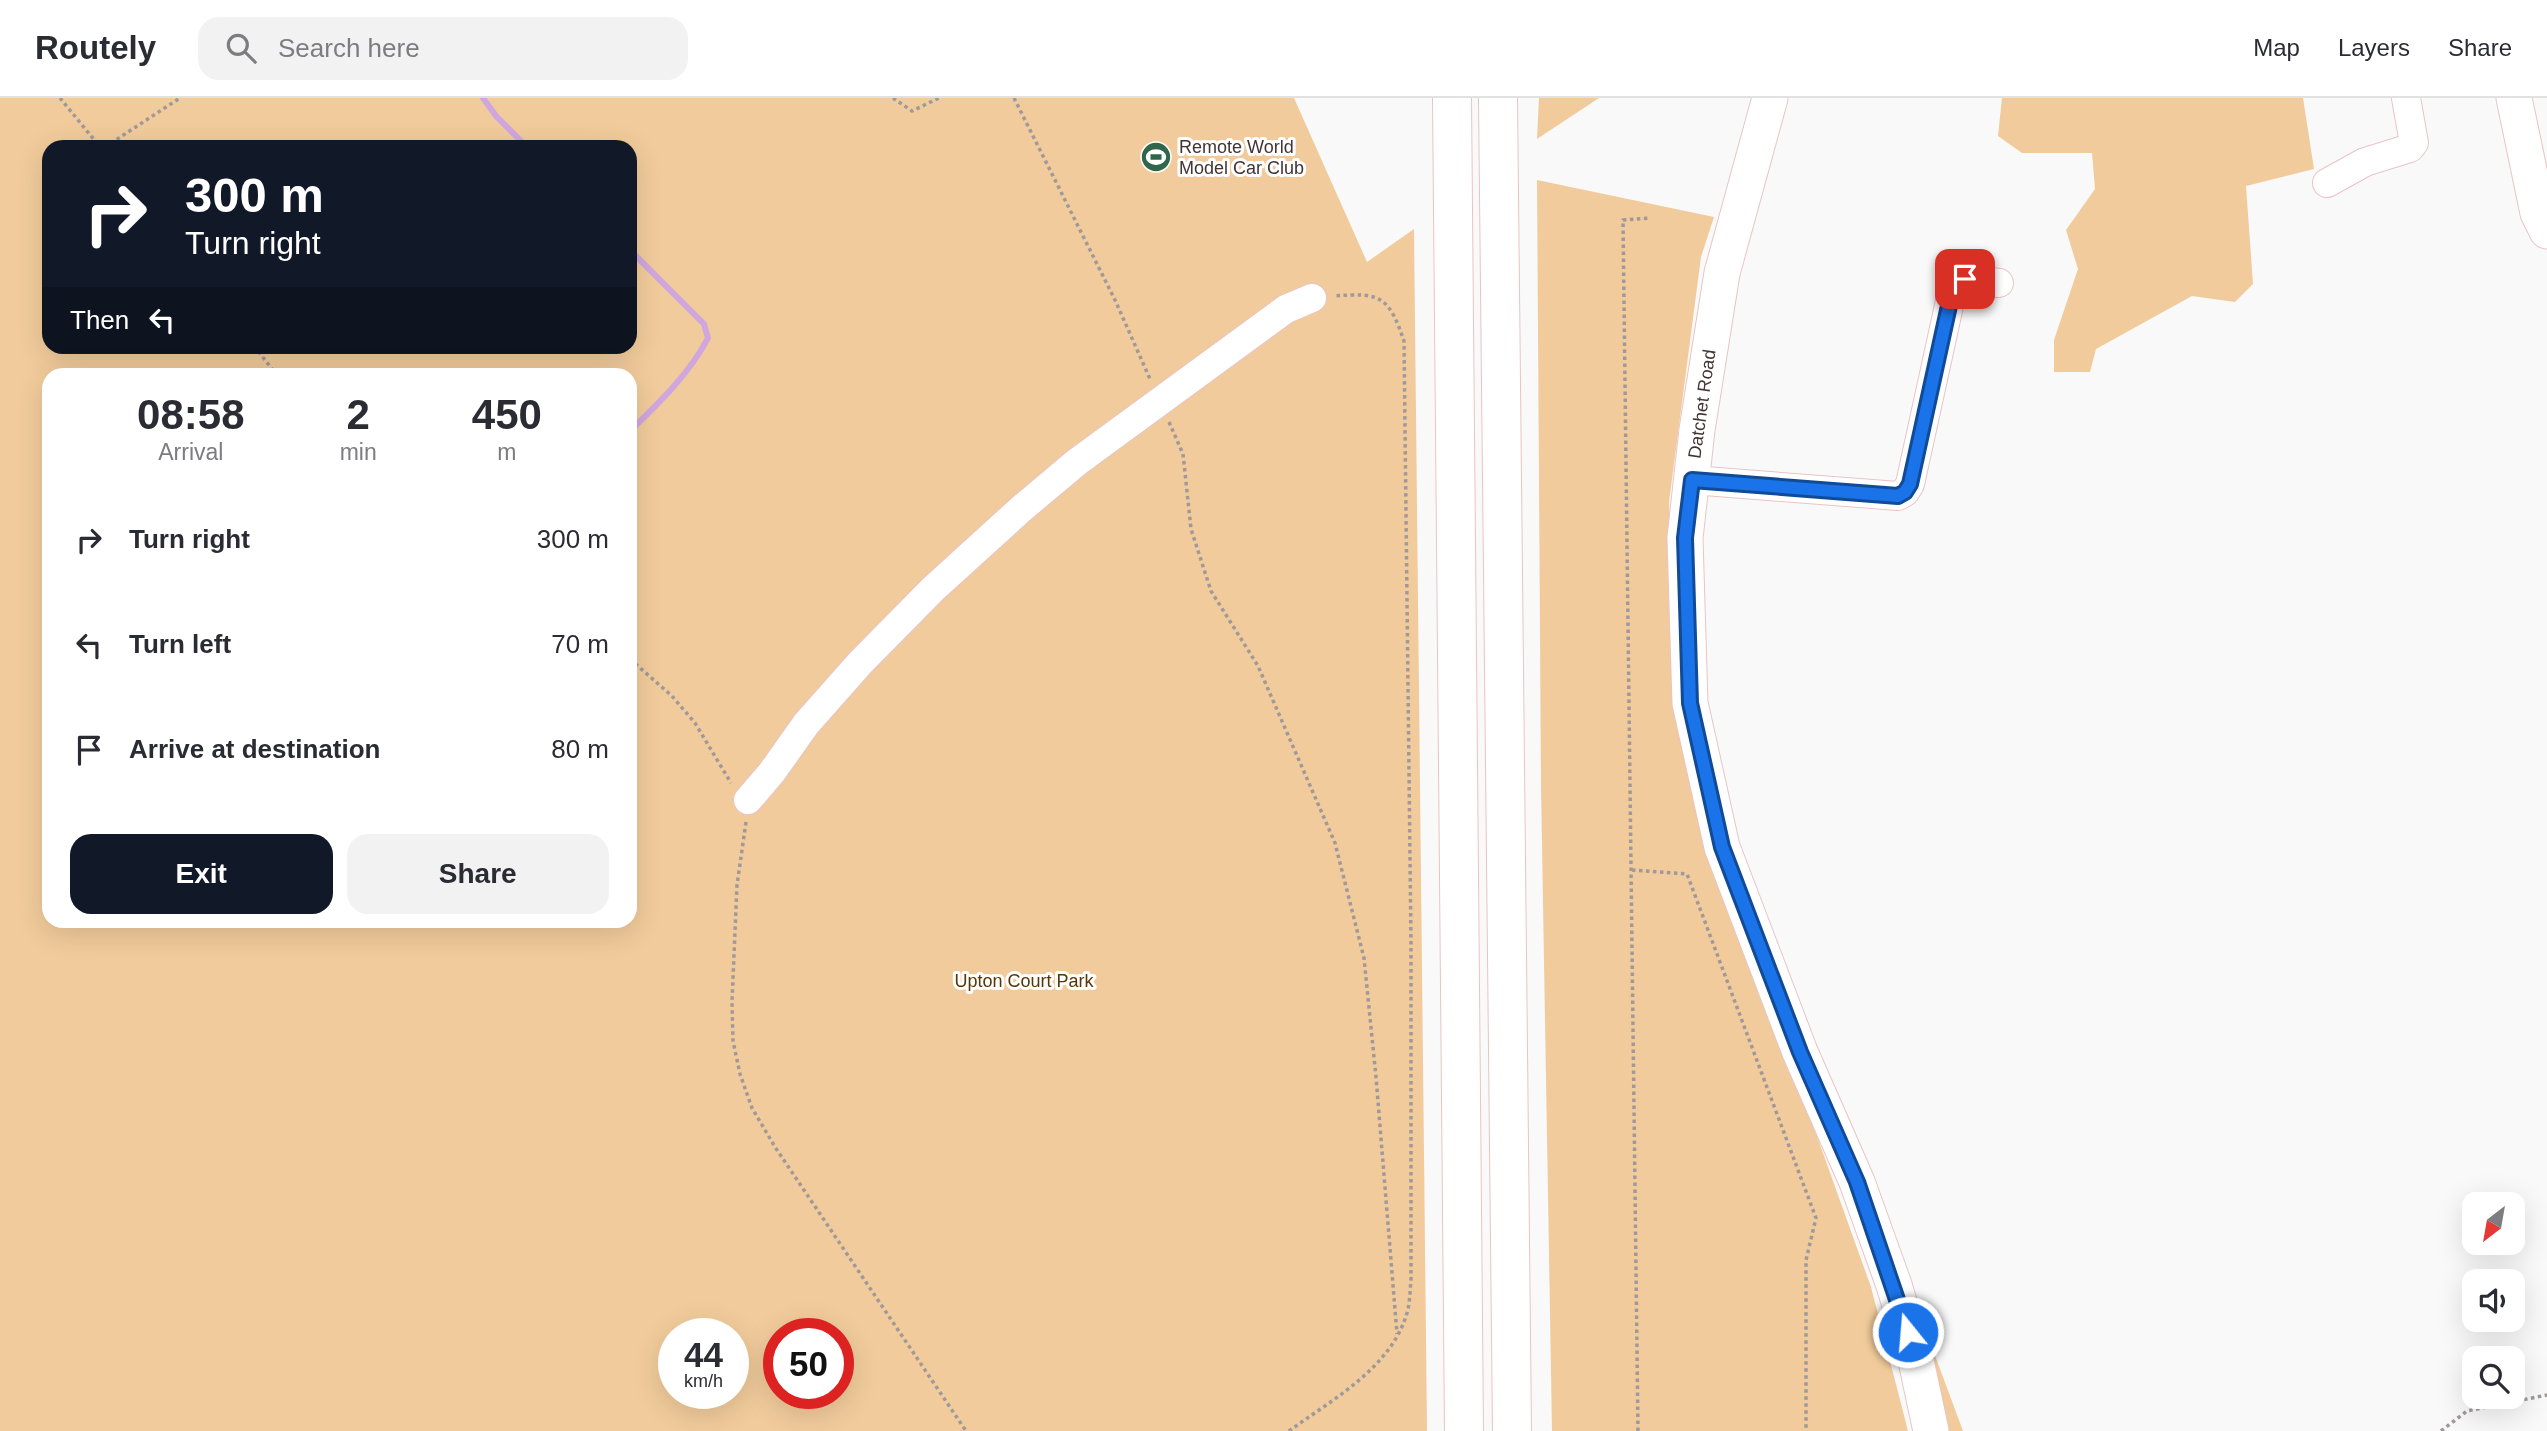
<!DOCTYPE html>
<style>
body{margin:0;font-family:Arial,sans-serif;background:#f2f2f3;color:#2b2b33;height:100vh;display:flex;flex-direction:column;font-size:26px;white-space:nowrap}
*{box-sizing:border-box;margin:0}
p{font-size:23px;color:#7c7c81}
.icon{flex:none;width:38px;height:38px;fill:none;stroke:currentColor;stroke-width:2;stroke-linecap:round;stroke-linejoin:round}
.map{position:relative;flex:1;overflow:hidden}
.sheet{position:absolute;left:42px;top:270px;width:595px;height:560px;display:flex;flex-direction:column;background:#fff;border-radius:21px;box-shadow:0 7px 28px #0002}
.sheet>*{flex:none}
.top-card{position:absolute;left:42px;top:42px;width:595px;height:214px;border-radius:21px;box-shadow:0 7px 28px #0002;background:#111827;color:#fff;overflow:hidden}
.needle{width:46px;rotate:211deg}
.fabs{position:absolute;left:2462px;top:1094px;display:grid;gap:14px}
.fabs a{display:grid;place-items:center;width:63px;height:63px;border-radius:14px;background:#fff;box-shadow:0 7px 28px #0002;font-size:35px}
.speed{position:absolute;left:658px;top:1220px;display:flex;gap:14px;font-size:35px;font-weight:700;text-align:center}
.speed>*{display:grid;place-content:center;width:91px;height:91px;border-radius:50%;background:#fff;box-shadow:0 7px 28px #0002;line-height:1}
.speed small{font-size:18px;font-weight:400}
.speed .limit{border:10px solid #d22;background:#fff;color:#111}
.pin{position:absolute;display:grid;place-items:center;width:60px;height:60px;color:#fff;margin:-30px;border-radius:14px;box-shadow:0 4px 10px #0006}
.me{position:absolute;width:77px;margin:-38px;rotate:343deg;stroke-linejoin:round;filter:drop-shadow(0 0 5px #0008)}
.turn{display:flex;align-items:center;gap:24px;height:147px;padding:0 28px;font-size:32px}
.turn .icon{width:91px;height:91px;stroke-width:2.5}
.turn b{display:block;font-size:49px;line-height:60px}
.then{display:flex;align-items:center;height:66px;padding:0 28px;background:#0003;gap:14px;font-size:26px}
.eta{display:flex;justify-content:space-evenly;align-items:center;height:119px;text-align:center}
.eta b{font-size:42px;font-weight:700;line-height:49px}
.action{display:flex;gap:14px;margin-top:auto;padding:14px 28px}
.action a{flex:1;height:80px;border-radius:21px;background:#111827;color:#fff;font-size:28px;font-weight:700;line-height:80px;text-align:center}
.action a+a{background:#f2f2f3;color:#2b2b33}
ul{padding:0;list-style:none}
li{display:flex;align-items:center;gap:21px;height:105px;padding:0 28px}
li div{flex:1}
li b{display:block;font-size:26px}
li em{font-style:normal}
header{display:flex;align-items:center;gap:42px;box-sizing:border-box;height:98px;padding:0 35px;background:#fff;border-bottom:2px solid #e1e1e2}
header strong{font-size:33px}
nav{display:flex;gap:38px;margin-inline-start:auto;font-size:24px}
.search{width:490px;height:63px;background:#f2f2f3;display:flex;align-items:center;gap:18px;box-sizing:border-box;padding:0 24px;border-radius:21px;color:#7c7c81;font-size:26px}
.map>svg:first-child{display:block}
.green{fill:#f1cb9b;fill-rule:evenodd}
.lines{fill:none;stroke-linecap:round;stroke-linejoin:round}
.stream{stroke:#d0a6df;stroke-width:6}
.minor-casing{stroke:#e9c4c5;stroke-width:30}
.major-casing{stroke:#e9c4c5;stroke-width:37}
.highway-casing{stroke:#e9c4c5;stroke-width:40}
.path{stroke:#a09999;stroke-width:3.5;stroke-dasharray:3.5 3.5;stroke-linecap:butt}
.minor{stroke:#fff;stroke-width:28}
.major{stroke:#fff;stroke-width:35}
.highway{stroke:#fff;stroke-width:38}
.route-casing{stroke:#114b97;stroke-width:18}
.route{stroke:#1a73e8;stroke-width:12}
.labels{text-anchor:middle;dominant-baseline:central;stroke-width:6;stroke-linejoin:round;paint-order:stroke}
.poi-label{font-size:18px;fill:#423434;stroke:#fff;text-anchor:start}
.street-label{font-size:18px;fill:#423434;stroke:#fff}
.park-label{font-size:18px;fill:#563808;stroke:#fff}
</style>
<header>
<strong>Routely</strong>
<div class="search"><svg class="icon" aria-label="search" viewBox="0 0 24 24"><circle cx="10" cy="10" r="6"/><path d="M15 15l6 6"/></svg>Search here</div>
<nav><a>Map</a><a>Layers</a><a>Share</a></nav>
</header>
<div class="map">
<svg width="2547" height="1333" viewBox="0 0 2547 1333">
<rect width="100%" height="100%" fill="#f9f9f9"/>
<g class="green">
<path d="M0,0H1294L1367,164L1414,131L1427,1333H0ZM49,49H630V248H49ZM49,276H630V822H49ZM674,1236H733V1295H674ZM779,1236H838V1295H779Z"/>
<polygon points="1539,0 1599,0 1537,41"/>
<polygon points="2002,0 2303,0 2314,71 2246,88 2253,186 2235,204 2192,198 2096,251 2090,274 2054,274 2054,242 2078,171 2066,132 2095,91 2092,55 2022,55 1998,38"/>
<polygon points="1537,82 1714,119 1701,159 1669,404 1674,604 1771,910 1871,1189 1908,1333 1552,1333 1541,687"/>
<polygon points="1910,1190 1963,1333 1946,1333"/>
</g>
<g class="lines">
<g class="stream">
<polyline points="483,0 496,18 527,49"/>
<path d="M630,152L704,226L708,240C690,275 658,306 630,333"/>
</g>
<g class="minor-casing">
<g id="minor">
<polyline points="2327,85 2365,64 2410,50 2414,45 2406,0"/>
<polyline points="1692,382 1898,398 1905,394 1910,386 1952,194 1965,181 1999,185"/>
<polyline points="748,702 772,674 806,626 860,565 933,491 1021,411 1077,364 1286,211 1312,200"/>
</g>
</g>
<g class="major-casing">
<g id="major">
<polyline points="1770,0 1722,175 1697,332 1685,440 1690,605 1722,749 1800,954 1857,1084 1894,1187 1915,1258 1931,1333"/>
<polyline points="2514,0 2538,115 2547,133"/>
</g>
</g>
<g class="highway-casing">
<g id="highway">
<polyline points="1452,0 1464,1333"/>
<polyline points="1498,0 1512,1333"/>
</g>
</g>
<g class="path">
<polyline points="60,0 100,49"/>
<polyline points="893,0 912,13 939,0"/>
<polyline points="1014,0 1115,202 1150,281"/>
<polyline points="105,49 180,0"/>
<polyline points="254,248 276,276"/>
<polyline points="1169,324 1183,356 1191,431 1211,493 1258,568 1335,745 1364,860 1376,979 1397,1236"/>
<polyline points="630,561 672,598 695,625 731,685"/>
<polyline points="746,724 737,787 732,904 733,943 740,976 752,1010 775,1049 966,1333"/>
<polyline points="1632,772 1687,776 1816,1120 1806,1162 1806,1333"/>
<path d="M1289,1333C1333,1301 1391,1270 1407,1215C1410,1204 1410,1193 1411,1182V846L1404,243C1389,199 1381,194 1335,198"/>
<polyline points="1638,1333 1623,122 1650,120"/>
<polyline points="2441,1333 2467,1313 2547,1297"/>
</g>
<use href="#minor" class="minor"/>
<use href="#major" class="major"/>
<use href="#highway" class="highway"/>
</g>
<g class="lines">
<g class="route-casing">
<polyline id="route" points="1908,1234 1857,1084 1800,954 1722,749 1690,605 1685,440 1692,382 1898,398 1905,394 1910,386 1952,194 1965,181"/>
</g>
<use href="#route" class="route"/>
</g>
<defs>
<g id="stadium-disc" transform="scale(1.575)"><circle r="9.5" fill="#31664b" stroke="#fff"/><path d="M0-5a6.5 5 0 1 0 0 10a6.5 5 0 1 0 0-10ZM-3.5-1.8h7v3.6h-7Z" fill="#fff"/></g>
</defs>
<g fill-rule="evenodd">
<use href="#stadium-disc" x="1156" y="59"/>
</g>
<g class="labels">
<g class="poi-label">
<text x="1179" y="49">Remote World<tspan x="1179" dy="21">Model Car Club</tspan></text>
</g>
<g class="street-label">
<text transform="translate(1702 306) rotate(-82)">Datchet Road</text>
</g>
<g class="park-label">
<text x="1024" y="883">Upton Court Park</text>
</g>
</g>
</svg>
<div class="fabs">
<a><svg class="needle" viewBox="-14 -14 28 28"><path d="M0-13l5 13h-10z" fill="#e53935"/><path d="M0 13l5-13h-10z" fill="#7c7c81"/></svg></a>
<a><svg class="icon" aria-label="sound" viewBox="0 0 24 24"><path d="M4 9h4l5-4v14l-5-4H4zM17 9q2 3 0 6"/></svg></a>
<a><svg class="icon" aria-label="search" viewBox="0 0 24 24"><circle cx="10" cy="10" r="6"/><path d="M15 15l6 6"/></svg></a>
</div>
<div class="speed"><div>44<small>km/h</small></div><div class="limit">50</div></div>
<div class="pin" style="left:1965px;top:181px;background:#d93025"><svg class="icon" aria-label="arrive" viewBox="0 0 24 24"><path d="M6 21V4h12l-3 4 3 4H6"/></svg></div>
<svg class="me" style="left:1908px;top:1234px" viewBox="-20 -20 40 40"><circle r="17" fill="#1a73e8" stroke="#fff" stroke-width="3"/><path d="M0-11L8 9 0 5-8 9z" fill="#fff"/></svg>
<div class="top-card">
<div class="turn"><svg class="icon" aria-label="right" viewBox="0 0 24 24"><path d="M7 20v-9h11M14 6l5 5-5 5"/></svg><div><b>300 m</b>Turn right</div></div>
<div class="then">Then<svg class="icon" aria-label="left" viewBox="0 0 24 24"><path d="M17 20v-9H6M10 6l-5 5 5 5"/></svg></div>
</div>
<section class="sheet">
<div class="eta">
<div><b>08:58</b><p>Arrival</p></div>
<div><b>2</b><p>min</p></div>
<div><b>450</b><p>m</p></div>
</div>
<ul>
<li><svg class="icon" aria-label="right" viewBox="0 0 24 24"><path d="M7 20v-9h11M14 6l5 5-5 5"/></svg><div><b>Turn right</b></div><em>300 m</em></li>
<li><svg class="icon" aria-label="left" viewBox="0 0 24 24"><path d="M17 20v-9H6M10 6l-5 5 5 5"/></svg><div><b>Turn left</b></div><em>70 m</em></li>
<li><svg class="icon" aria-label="arrive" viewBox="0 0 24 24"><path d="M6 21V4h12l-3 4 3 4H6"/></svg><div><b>Arrive at destination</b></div><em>80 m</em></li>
</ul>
<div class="action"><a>Exit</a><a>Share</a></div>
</section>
</div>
